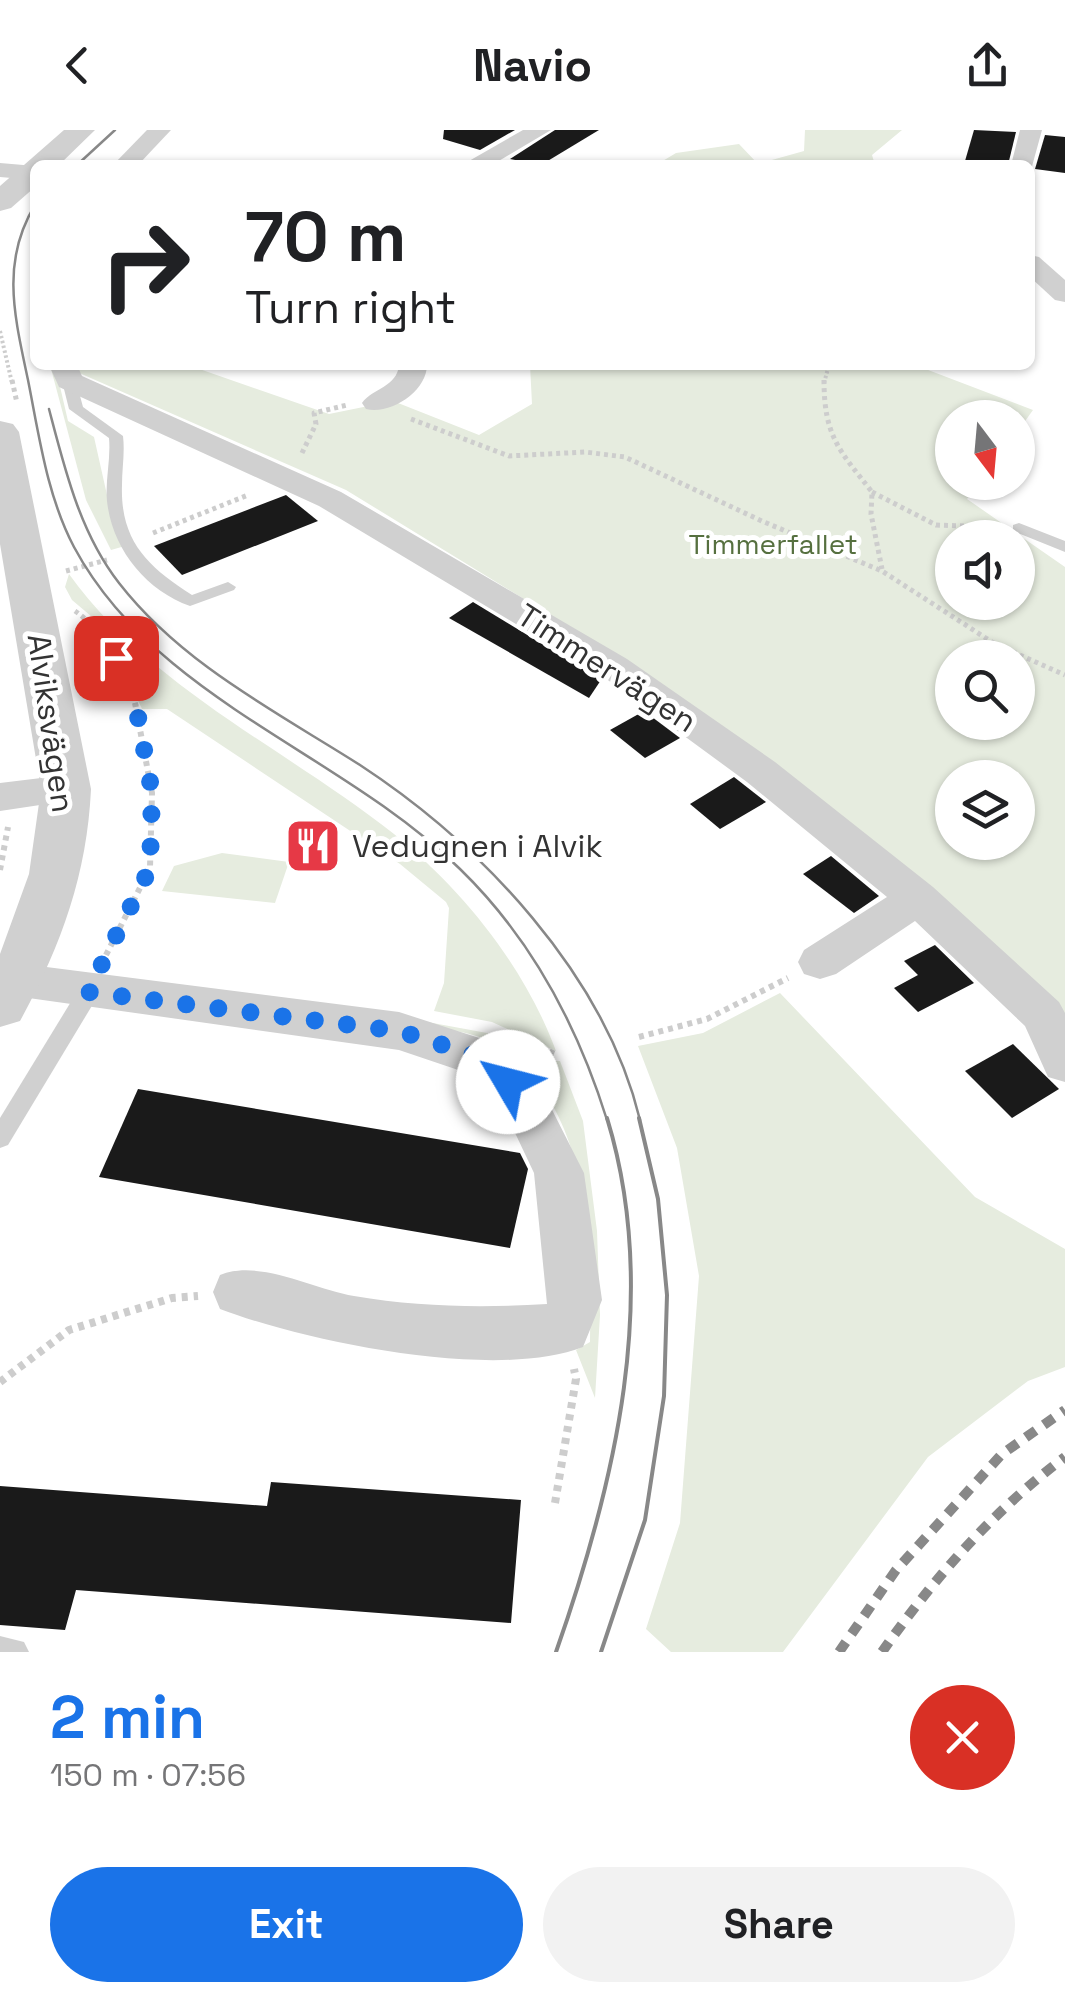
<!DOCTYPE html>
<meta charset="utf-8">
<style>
body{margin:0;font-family:"Space Grotesk",sans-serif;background:#f2f2f2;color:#202124;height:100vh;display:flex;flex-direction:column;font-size:38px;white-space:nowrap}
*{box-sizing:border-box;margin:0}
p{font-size:32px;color:#757577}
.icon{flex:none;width:55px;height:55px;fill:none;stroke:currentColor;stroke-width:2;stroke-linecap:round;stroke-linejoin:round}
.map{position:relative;height:1522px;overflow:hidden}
.sheet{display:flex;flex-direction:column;background:#fff;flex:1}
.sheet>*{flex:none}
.banner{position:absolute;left:30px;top:30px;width:1005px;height:210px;border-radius:15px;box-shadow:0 2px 8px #0004;background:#fff;color:#202124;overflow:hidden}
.needle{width:65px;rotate:164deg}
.buttons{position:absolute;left:935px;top:270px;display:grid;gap:20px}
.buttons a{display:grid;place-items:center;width:100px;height:100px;border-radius:50%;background:#fff;box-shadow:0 2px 8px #0004;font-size:50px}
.pin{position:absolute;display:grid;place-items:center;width:85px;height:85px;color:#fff;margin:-42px;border-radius:20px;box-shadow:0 5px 15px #0006}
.me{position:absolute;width:110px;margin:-55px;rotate:307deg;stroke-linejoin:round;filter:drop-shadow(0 0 8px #0008)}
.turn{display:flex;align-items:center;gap:35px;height:210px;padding:0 50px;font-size:45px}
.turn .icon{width:130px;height:130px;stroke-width:2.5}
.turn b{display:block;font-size:70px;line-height:85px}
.round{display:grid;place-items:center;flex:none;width:105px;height:105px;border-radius:52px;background:#f2f2f2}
.headline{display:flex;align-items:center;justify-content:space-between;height:170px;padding:0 50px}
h1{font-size:60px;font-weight:600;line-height:75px;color:#1a73e8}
.button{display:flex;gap:20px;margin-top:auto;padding:20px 50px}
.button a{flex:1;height:115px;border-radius:60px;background:#1a73e8;color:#fff;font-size:40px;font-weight:600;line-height:115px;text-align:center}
.button a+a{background:#f2f2f2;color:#202124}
header{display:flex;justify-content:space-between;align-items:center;height:130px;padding:0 50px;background:#fff;font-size:45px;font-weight:600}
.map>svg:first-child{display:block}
.green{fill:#e6ecdf;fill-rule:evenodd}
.building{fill:#1a1a1a}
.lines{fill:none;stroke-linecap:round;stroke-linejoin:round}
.path-far3{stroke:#cdcdcd;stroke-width:4;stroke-dasharray:2.5 2.5;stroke-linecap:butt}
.path-far2{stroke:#cdcdcd;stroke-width:5;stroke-dasharray:4 4;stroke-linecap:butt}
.path-far1{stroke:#cdcdcd;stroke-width:6;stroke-dasharray:5 5;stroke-linecap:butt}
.path{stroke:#cdcdcd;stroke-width:8;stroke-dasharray:6 6;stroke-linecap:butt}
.service{fill:#d0d0d0;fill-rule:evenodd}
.minor{fill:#d0d0d0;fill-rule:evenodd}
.tertiary{fill:#d0d0d0;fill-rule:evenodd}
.tram-far1{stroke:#888;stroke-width:2.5}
.tram{stroke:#888;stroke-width:4}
.rail{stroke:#888;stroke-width:10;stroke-dasharray:12 10;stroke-linecap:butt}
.route{stroke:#1a73e8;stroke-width:18;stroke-dasharray:0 32.4}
.labels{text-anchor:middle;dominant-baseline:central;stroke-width:10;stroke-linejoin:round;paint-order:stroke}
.far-park-label{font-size:28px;fill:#56703f;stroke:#fff}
.street-label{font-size:32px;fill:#333;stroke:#fff}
.poi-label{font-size:32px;fill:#333;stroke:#fff;text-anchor:start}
</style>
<header><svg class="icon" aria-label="back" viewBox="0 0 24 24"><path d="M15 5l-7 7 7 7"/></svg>Navio<svg class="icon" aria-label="share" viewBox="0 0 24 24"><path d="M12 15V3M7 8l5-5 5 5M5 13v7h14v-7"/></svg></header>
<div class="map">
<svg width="1065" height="1522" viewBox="0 0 1065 1522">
<rect width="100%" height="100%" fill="#fff"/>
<g class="green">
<polygon points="805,0 902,0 872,25 875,35 656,35 676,23 739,14 758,34 804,21"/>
<polygon points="50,235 55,235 68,291 94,307 107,365 125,416 111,420 86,370"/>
<path d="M76,235H188L329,284L393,271L479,305L532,274L530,235H915L1033,280L1018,301V288H952V352L978,353L967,369L1065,437V891L658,551L346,360L77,242ZM952,408H1018V472H952ZM952,528H1018V592H952ZM952,648H1018V712H952Z"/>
<path d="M69,444C152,559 285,618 394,704C463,760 525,837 556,921L492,892L434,881L444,853L449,778L446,772L400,734L167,579H142L105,498L72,470L65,457Z"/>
<polygon points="222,723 289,732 275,773 162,761 174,736"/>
<polygon points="780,863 975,1067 1065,1119 1065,1237 1028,1251 928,1327 783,1522 671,1522 646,1499 680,1393 699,1146 677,1018 638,916 703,903"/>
<path d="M411,889L487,903L537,930L560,931L583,991L597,1101L600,1185L595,1268L576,1220L590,1212C591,1111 592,972 492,913C471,900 435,899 411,893Z"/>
</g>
<g class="building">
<polygon points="444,0 515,0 480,20 443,9"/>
<polygon points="555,0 599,0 541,35 510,29"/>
<polygon points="974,0 1016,2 1008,35 965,31"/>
<polygon points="1045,5 1065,7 1065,43 1035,39"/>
<polygon points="286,365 318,391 182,445 154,416"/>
<polygon points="473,472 601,550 589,568 449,488"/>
<polygon points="644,581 680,608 645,628 610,600"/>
<polygon points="734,647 766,672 720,699 690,674"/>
<polygon points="831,726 879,766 854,783 803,744"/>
<polygon points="935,815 974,853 918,882 894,858 918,845 904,831"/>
<polygon points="1013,914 1059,959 1012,988 965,941"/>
<polygon points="138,959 520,1023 528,1039 510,1118 99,1047"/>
<polygon points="271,1352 521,1370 511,1493 76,1460 65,1500 0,1495 0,1356 267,1376"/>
</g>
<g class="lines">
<g class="path-far3">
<polyline points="0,201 12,253"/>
<polyline points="824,253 829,235"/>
</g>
<g class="path-far2">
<polyline points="12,250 17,273"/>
<path d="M824,250C824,306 839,320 872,362L871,384L882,439"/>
<polyline points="411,289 509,326 585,322 625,327 764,392 882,441 995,514 1065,545"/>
<polyline points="302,323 316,294 314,283 347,275"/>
<polyline points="872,362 936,395 993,397"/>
<polyline points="153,403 248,365"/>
<polyline points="66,441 107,430"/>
<path d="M75,481C105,502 129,540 136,576"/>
</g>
<g class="path-far1">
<polyline points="0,740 8,697"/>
<polyline points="106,825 150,738 152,663 135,573"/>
<polyline points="639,907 707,889 788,848"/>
<polyline points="531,914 558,925"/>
</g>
<g class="path">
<polyline points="0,1252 69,1200 172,1168 198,1166"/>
<polyline points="555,1373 576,1249 574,1239"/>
</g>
<g class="service">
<path d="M69,247L76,251L83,277L123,306C125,323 122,338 122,355C120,411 148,437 192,465L228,452L236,457L234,460L190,476C145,460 112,418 107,371C105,350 111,329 109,308L69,279L62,251Z"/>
<polygon points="1019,393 1065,411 1065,422 1013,401 1013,395"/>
<polygon points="88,855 96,857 99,863 96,869 8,1015 0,1018 0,988 80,857"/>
<polygon points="0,1506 24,1512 29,1522 0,1522"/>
</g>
<g class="minor">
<polygon points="147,0 171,0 138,35 113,35"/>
<polygon points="523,0 551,0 492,35 462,35"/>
<polygon points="1020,0 1042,0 1031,40 1030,35 1011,35"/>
<polygon points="0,33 35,36 35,50 0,47"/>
<polygon points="1030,125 1039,127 1065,150 1065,172 1055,170 1030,147"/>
<polygon points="49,235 77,235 82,246 341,362 627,529 775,632 933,757 1059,872 1065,883 1065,952 1048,947 1025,896 915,791 836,844 820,849 804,844 798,832 804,820 887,767 747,652 601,545 319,376 59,257"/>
<path d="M399,235H427C427,261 391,285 366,279L362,273C373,258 397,257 399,235Z"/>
<polygon points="66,645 80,649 86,659 80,669 0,681 0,653"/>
<path d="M15,833L399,882L507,917L542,960L584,1043L602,1170L583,1217C496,1251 307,1212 220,1179L213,1162L220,1145C260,1129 313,1159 354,1166C419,1177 481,1178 547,1174L534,1043L508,988L473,945L399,920L0,864V838Z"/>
</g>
<g class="tertiary">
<polygon points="64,0 95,0 59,35 35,35 35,57 11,78 0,81 0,56"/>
<path d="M0,291L13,294L19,302L91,659C87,745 61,816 20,891L0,897V824L29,744L41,659L0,414Z"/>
</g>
<g class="tram-far1">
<polyline points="77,35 115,0"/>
<path d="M35,75C0,132 15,188 28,250C39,305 47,366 74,417C156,570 341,622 460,739C531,808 578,897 607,990"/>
<path d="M49,279C65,340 80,403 119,453C182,534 275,581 360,635C482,715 605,845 640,990"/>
</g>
<g class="tram">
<path d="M556,1522C615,1354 661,1164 607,988"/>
<polyline points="601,1522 645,1390 664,1266 667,1165 658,1069 639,988"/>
</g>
<g class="rail">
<polyline points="839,1522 896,1440 1002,1324 1065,1280"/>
<path d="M882,1522C934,1448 992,1382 1065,1327"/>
</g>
</g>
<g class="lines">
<polyline class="route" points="116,528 133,560 152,662 150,738 88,862 399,901 490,930 508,952"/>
</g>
<defs>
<g id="restaurant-square" transform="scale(2.875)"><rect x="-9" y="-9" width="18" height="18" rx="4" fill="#e63946" stroke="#fff"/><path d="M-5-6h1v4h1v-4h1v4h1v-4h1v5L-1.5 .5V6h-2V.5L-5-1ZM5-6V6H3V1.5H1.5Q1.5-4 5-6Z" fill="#fff"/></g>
</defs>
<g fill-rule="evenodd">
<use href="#restaurant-square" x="313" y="716"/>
</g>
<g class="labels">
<g class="far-park-label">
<text x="773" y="414">Timmerfallet</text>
</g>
<g class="street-label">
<text transform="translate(607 538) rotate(33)">Timmervägen</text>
<text transform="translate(51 593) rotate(82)">Alviksvägen</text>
</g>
<g class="poi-label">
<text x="352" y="716">Vedugnen i Alvik</text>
</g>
</g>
</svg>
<div class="buttons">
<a><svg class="needle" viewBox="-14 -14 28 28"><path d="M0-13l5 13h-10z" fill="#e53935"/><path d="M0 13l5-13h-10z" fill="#757577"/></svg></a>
<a><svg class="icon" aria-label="sound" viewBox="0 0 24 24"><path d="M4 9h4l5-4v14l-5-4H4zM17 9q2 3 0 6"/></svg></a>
<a><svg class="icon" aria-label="search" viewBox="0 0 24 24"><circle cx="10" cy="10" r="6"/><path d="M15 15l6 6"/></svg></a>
<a><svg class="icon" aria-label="layers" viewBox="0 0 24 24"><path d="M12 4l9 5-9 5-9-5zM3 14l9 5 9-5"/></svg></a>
</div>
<div class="pin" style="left:116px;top:528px;background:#d93025"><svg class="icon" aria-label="arrive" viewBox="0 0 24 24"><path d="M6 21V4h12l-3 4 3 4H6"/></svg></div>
<svg class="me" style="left:508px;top:952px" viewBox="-20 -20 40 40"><circle r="19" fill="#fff"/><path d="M0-13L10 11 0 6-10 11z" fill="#1a73e8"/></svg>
<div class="banner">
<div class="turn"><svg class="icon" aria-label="right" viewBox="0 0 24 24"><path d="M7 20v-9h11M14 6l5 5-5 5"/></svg><div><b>70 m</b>Turn right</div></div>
</div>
</div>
<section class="sheet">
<div class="headline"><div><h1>2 min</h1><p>150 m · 07:56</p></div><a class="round" style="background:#d93025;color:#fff"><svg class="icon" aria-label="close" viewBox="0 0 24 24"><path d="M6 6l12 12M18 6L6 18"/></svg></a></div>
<div class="button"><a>Exit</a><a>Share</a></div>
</section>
